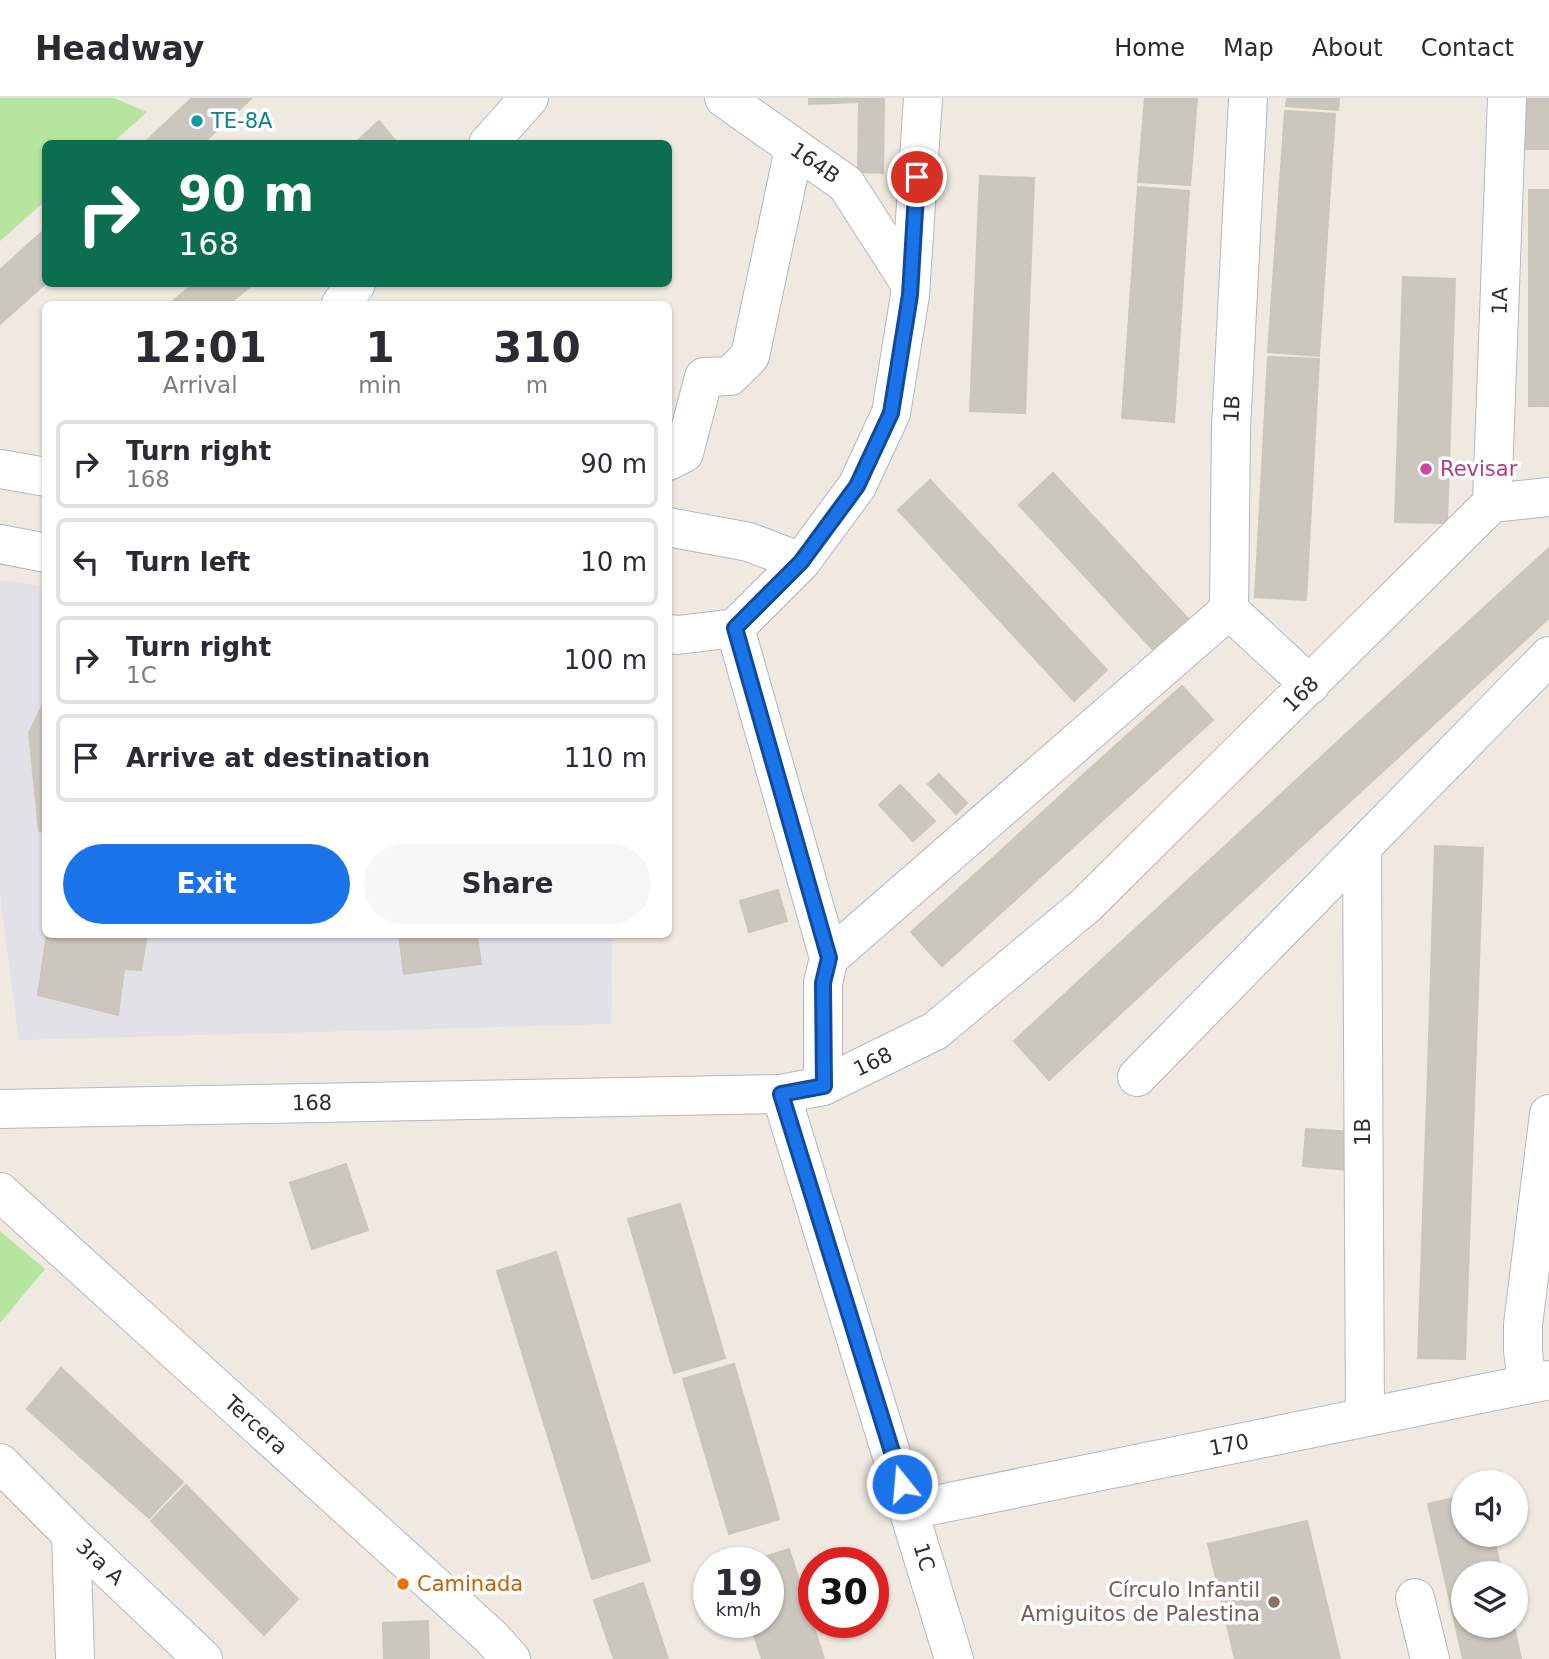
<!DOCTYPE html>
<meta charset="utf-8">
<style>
body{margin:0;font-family:"DejaVu Sans",sans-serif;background:#f7f7f7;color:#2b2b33;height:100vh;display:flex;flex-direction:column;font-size:26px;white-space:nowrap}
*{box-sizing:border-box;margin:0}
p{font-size:23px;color:#7c7c81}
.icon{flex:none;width:38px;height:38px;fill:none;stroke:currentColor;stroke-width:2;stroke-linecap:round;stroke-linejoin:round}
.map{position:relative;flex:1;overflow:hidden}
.sheet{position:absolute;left:42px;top:203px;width:630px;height:637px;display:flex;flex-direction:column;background:#fff;border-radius:10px;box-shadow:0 2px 5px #0004}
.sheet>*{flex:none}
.banner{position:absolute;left:42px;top:42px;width:630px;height:147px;border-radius:10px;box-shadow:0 2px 5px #0004;background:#0b6e4f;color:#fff;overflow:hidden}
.tools{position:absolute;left:1451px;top:1372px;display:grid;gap:14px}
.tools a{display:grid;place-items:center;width:77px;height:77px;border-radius:50%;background:#fff;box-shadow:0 2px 5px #0004;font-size:35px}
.speed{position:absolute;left:693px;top:1449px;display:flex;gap:14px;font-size:35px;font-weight:700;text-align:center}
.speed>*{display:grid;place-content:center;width:91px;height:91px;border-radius:50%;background:#fff;box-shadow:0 2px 5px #0004;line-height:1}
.speed small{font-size:18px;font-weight:400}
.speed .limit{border:10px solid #d22;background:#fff;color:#111}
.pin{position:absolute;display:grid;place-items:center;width:60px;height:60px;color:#fff;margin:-30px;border:4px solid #fff;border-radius:50%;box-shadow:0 2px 7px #0007}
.me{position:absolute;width:77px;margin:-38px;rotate:343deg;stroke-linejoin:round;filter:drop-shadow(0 0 5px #0008)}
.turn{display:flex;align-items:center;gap:24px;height:147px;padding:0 21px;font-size:32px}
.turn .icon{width:91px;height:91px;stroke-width:2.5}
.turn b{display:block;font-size:49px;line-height:60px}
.eta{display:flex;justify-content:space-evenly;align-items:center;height:119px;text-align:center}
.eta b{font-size:42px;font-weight:800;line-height:49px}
.button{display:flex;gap:14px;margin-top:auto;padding:14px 21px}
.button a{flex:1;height:80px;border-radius:42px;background:#1a73e8;color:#fff;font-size:28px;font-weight:800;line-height:80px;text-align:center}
.button a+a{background:#f7f7f7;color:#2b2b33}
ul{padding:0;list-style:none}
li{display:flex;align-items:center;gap:21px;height:88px;margin:0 14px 10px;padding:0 7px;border:4px solid #e1e1e2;border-radius:10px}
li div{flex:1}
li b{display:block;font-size:26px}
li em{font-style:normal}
header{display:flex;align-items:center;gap:42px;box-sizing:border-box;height:98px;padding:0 35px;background:#fff;border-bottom:2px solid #e1e1e2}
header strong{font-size:33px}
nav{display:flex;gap:38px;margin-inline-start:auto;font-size:24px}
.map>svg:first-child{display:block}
.industrial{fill:#e3e1e8}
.green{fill:#b6e59e}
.building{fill:#cbc7bf;stroke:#cbc5ba;stroke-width:2}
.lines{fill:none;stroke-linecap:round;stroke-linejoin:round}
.minor-casing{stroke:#b4b7c1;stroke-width:40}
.minor{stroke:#fff;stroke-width:38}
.route-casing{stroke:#114b97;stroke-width:18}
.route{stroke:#1a73e8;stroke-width:12}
.culture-dot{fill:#0f9aa8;stroke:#fff;stroke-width:2.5}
.hotel-dot{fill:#d1479c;stroke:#fff;stroke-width:2.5}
.food-dot{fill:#e8710a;stroke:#fff;stroke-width:2.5}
.education-dot{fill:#8d6e63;stroke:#fff;stroke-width:2.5}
.labels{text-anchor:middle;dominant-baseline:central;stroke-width:7;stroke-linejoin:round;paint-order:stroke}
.culture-label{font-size:21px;fill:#0d838f;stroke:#fff;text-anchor:start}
.street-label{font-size:21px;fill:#2e2e2e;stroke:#fff}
.hotel-label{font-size:21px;fill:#b23c85;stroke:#fff;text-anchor:start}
.food-label{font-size:21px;fill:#c56008;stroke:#fff;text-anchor:start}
.education-label{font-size:21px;fill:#785e54;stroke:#fff;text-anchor:end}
</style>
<header>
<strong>Headway</strong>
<nav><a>Home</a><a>Map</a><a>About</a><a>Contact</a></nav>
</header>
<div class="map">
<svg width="1549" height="1561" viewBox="0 0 1549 1561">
<rect width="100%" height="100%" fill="#efe9e1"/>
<polygon class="industrial" points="0,482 45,488 46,836 612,837 611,926 19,942 0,797"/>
<g class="green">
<polygon points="0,0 114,0 147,14 112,45 46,46 45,103 0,143"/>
<polygon points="0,1133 45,1171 0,1225"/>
</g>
<g class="building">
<polygon points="192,0 252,0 202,46 143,46"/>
<polygon points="809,0 884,0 883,75 858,74 859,4 809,6"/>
<polygon points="1145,0 1197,0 1190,87 1138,84"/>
<polygon points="1287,0 1339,0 1338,12 1286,8"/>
<rect x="1525" y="0" width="24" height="51"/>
<polygon points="1285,13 1335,16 1319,258 1268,254"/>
<polygon points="379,23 398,46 354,46"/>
<polygon points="980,78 1034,80 1025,315 970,313"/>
<polygon points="1138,89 1189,93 1174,324 1122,320"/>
<rect x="1529" y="92" width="20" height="216"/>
<polygon points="46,131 46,154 34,141"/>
<polygon points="34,141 46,154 46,185 0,226 0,172"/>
<polygon points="1403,179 1455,181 1447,425 1395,424"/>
<polygon points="194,186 253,186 229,206 169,206"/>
<polygon points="1268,259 1319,261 1306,502 1255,499"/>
<polygon points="1053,375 1191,524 1157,556 1019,407"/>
<polygon points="930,382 1107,572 1074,603 898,412"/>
<polygon points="1549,450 1549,520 1393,664 1359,624"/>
<polygon points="1182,588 1213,622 1116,710 1084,676"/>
<polygon points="46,600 46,735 39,733 29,635"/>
<polygon points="1359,624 1393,664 1246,799 1212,760"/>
<polygon points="939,676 967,705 956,716 928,686"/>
<polygon points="1084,676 1116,710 1014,803 983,769"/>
<polygon points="900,687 935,723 913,743 879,707"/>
<polygon points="1435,748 1483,750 1474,1006 1427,1004"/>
<polygon points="1212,760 1246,799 1049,982 1014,943"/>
<polygon points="983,769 1014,803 942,868 911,834"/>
<polygon points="778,792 787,823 749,834 740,803"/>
<polygon points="47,836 147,836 141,872 124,871 118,917 38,897"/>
<polygon points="399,836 477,836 481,866 404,876"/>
<polygon points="1427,1004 1474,1006 1465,1261 1418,1260"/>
<polygon points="1306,1031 1352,1034 1349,1072 1303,1068"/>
<polygon points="346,1066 368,1132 312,1151 290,1085"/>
<polygon points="680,1106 725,1260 674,1275 628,1121"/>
<polygon points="556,1154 650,1463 592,1481 497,1173"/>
<polygon points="734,1266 779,1421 729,1436 683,1281"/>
<polygon points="61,1270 183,1384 149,1420 27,1311"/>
<polygon points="186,1387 298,1501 264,1537 151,1423"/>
<polygon points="1463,1398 1463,1437 1493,1437 1502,1475 1463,1475 1463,1528 1514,1528 1521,1561 1463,1561 1428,1406"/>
<polygon points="1307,1423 1340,1561 1235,1561 1208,1446"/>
<polygon points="789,1451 824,1561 762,1561 750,1524 768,1524 768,1465 746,1465"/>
<polygon points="643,1485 668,1561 614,1561 594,1502"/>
<polygon points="428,1523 429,1561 384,1561 383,1525"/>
</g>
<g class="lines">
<g class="minor-casing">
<g id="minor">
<polyline points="724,0 846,86 909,184"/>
<polyline points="1248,0 1231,330 1229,512 1310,587"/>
<polyline points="488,46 529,0"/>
<polyline points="341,206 356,186"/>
<polyline points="668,363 684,355 704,279 730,278 750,258 794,51"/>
<polyline points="0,371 46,379"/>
<polyline points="1492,405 1507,0"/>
<polyline points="1492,405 1549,399"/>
<polyline points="668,429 749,444 801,464"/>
<polyline points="0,446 46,455"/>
<polyline points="735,530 829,860 823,885 823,988"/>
<polyline points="668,536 678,537 735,530 801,464 857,388 891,315 910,197 923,0"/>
<polyline points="1362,749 1365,1319"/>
<polyline points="829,860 1229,512"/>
<polyline points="1137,979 1549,558"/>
<polyline points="781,996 954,1561"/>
<polyline points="0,1011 781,996 823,988 935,933 1085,808 1492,405"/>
<polyline points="0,1094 491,1539 511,1561"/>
<polyline points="1527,1286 1523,1252 1523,1227 1549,1016"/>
<polyline points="0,1365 71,1436 203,1561"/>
<polyline points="910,1412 1549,1282"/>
<polyline points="71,1436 75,1561"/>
<polyline points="1415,1500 1430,1561"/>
</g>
</g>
<use href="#minor" class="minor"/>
</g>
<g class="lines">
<g class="route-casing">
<polyline id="route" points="902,1386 781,996 824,988 823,885 829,860 735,530 801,464 857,388 891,315 910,197 917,79"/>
</g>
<use href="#route" class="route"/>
</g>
<circle class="culture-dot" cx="197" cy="23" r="7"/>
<circle class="hotel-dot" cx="1426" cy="371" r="7"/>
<circle class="food-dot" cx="403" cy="1486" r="7"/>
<circle class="education-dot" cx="1274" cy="1504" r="7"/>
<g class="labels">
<g class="culture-label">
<text x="211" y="23">TE-8A</text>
</g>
<g class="street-label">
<text transform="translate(815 65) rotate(35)">164B</text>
<text transform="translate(1500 203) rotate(-88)">1A</text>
<text transform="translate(1232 311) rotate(-87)">1B</text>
<text transform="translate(1301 596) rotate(-45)">168</text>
<text transform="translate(873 964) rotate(-26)">168</text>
<text transform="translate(312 1005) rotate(-1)">168</text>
<text transform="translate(1363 1034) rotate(-90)">1B</text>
<text transform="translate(256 1327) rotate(42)">Tercera</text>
<text transform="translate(1229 1347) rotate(-11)">170</text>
<text transform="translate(924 1459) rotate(73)">1C</text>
<text transform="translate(100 1464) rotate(43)">3ra A</text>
</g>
<g class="hotel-label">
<text x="1440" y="371">Revisar</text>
</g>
<g class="food-label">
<text x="417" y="1486">Caminada</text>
</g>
<g class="education-label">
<text x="1260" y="1492">Círculo Infantil<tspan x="1260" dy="24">Amiguitos de Palestina</tspan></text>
</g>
</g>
</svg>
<div class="tools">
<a><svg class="icon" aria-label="sound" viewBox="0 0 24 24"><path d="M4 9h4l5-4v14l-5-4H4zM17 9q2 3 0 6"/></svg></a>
<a><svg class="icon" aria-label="layers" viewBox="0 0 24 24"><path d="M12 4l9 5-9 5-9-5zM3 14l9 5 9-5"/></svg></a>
</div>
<div class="speed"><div>19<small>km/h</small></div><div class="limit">30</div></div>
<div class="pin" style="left:917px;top:79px;background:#d93025"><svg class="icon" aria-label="arrive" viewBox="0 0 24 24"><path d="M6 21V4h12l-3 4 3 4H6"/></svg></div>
<svg class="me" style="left:902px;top:1386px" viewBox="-20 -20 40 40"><circle r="17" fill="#1a73e8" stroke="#fff" stroke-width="3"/><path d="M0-11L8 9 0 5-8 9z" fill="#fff"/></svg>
<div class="banner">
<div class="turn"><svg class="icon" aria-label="right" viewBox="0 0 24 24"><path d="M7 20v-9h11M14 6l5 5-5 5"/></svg><div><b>90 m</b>168</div></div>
</div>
<section class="sheet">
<div class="eta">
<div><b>12:01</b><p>Arrival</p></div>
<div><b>1</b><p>min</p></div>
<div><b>310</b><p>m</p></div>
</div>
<ul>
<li><svg class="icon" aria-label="right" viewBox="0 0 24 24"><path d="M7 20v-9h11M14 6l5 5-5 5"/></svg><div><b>Turn right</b><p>168</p></div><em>90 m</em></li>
<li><svg class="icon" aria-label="left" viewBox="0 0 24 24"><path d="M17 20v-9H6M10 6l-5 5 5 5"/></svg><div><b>Turn left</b></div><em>10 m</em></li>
<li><svg class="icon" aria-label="right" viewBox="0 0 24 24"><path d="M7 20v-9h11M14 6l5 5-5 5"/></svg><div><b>Turn right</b><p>1C</p></div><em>100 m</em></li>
<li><svg class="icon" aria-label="arrive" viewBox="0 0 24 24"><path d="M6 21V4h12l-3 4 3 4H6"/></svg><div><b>Arrive at destination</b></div><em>110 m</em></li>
</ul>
<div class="button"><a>Exit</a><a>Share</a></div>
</section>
</div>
